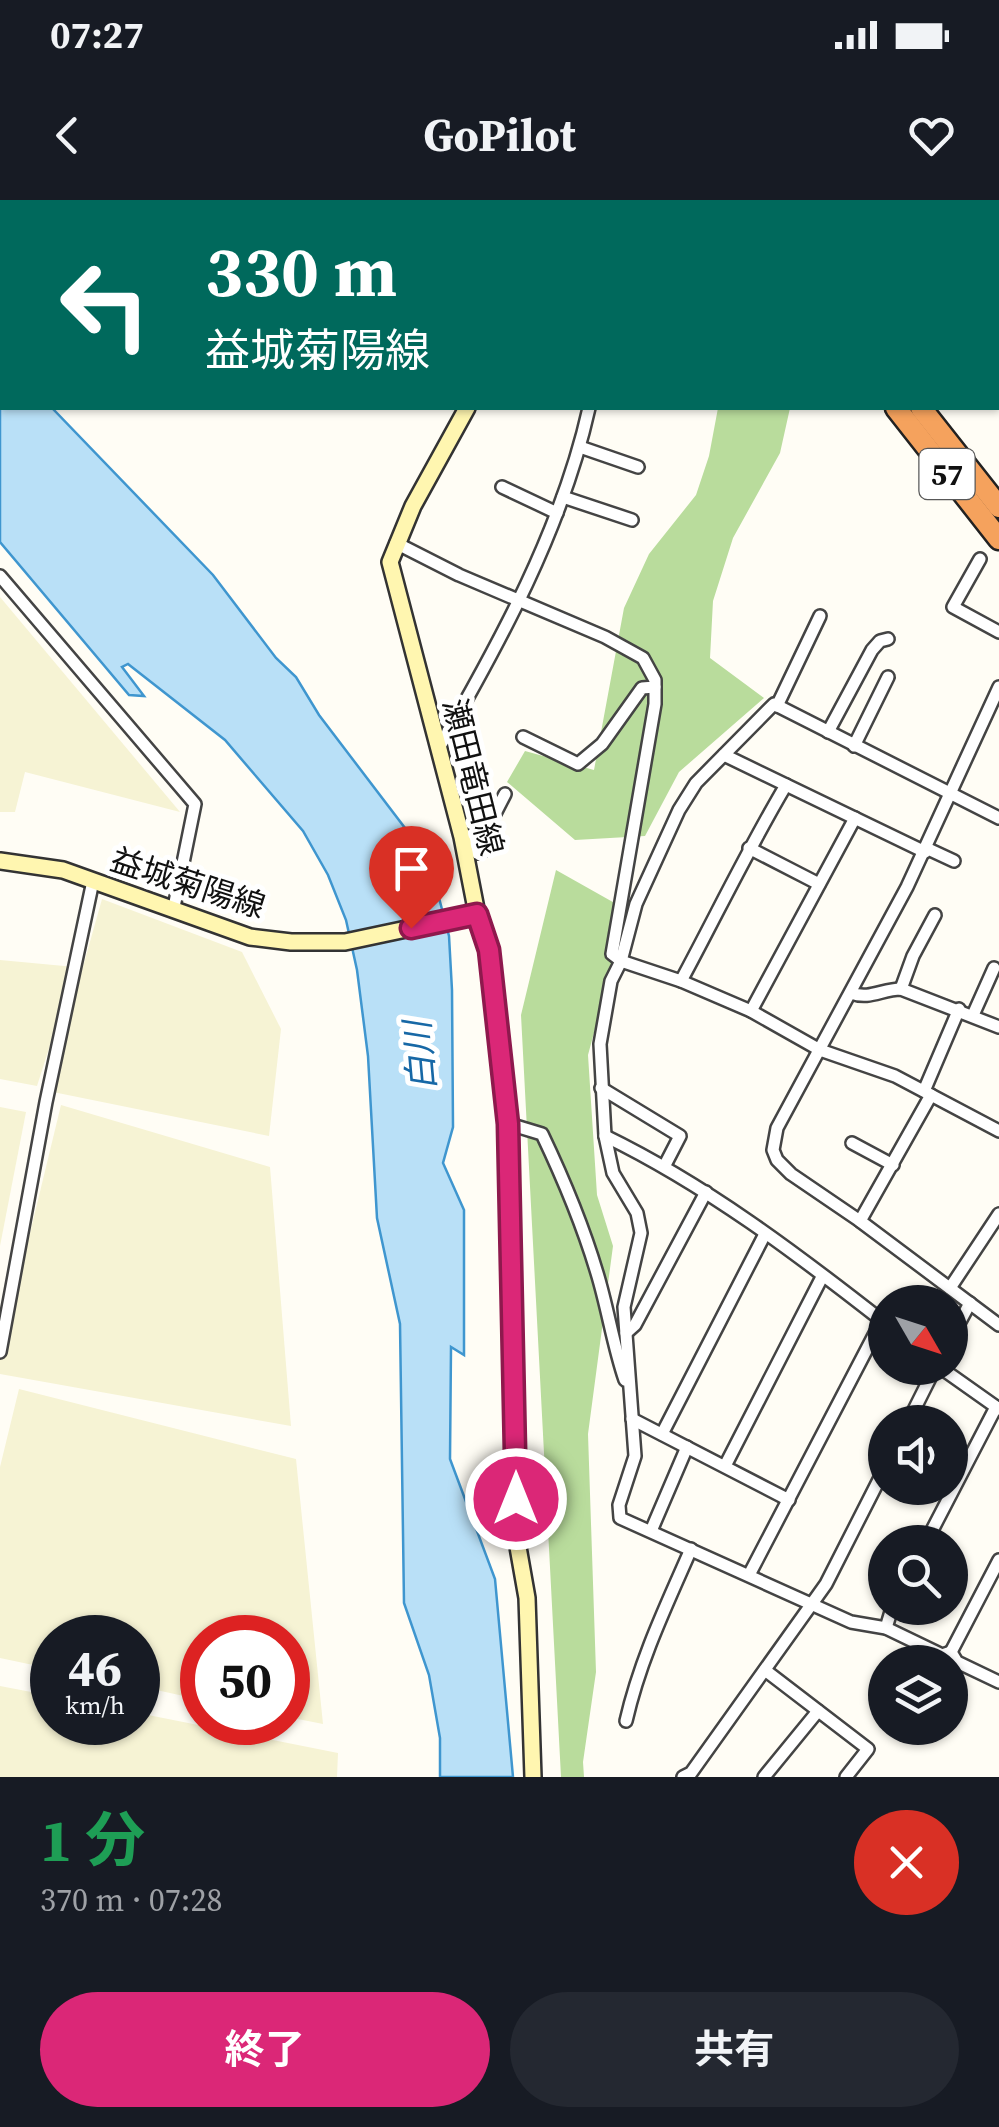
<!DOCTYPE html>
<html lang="ja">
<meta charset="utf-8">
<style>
body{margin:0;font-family:"Source Serif 4","Noto Sans JP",serif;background:#242831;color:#f1f3f6;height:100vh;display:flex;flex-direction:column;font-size:38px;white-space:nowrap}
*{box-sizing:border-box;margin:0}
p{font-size:32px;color:#9ea1a6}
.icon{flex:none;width:55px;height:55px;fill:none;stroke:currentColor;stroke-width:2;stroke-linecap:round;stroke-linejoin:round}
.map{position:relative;height:1577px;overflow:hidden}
.details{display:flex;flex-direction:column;background:#171b24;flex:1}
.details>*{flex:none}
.banner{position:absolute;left:0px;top:0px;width:1000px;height:210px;box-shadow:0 2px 8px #0004;background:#00695c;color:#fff;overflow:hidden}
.needle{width:65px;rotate:129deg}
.fabs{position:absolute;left:868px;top:1085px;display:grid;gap:20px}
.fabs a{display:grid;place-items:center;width:100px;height:100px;border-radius:50%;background:#171b24;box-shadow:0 2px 8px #0004;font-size:50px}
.speed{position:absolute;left:30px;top:1415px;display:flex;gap:20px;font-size:50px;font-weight:700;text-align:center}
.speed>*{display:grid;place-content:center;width:130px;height:130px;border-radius:50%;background:#171b24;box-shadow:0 2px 8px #0004;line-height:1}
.speed small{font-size:25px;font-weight:400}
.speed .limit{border:15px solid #d22;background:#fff;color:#111}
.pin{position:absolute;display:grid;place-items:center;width:85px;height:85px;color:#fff;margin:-102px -42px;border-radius:50% 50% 50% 0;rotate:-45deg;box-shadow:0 0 10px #0007}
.pin .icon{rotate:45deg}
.me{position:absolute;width:110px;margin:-55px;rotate:0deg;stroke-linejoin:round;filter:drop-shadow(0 0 8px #0008)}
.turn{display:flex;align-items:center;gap:35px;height:210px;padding:0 40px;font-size:45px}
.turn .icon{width:130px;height:130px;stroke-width:2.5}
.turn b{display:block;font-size:70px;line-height:85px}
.round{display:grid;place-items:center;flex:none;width:105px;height:105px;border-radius:52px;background:#242831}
.overview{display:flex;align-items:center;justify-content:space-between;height:170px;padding:0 40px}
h1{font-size:60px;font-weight:700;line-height:75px;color:#1e9e55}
.primary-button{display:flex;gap:20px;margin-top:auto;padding:20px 40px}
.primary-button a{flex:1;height:115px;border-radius:60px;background:#db2777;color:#fff;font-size:40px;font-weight:700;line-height:115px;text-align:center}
.primary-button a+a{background:#242831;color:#f1f3f6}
.status{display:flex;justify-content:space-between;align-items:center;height:70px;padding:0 50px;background:#171b24;direction:ltr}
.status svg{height:28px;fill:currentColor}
header{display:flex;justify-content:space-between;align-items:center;height:130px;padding:0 40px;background:#171b24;font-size:45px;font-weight:700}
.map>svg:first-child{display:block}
.farmland{fill:#f6f3d4}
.forest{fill:#b9dc9c}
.water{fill:#b9e0f7;stroke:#3f96cf;stroke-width:2.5}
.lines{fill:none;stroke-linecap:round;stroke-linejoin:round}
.street-casing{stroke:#444;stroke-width:16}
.secondary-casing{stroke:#333;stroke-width:20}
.highway-casing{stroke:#222;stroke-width:25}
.street{stroke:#fff;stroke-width:11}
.secondary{stroke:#fff6b0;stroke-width:15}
.highway{stroke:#f5a25d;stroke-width:20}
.route-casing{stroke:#8e194d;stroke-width:25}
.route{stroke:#db2777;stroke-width:18}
.labels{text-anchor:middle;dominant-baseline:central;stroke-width:10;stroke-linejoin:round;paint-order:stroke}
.shield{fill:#fff;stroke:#585858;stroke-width:2.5}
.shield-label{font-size:30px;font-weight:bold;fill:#111}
.street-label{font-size:32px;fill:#111;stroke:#fff}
.water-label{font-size:35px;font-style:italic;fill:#1768a6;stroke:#fff}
</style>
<div class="status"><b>07:27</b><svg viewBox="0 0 49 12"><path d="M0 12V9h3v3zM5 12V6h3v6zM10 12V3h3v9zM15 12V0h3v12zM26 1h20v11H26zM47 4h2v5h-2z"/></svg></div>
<header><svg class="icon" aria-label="back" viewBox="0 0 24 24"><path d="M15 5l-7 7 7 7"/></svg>GoPilot<svg class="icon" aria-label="heart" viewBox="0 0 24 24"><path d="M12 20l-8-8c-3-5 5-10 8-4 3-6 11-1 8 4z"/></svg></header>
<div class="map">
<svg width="999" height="1577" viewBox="0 0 999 1577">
<rect width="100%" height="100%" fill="#fffdf5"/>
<g class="farmland">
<polygon points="0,397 180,612 25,572 15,612 0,612"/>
<polygon points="102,699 242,752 281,829 269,936 48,891"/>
<polygon points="0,760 75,767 37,886 0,879"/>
<polygon points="61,905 270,967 291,1226 0,1174 0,1157"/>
<polygon points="0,907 26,912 0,1046"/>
<polygon points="19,1189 296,1259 323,1524 288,1517 288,1438 202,1438 202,1500 138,1486 138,1438 52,1438 52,1469 0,1458 0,1267"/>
<polygon points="0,1486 52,1496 52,1522 138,1522 138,1513 338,1553 337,1577 0,1577"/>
</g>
<g class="forest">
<polygon points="718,208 790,208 780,253 733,338 713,401 710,458 764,498 679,572 645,636 575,640 507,582 525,551 594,570 624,408 649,354 696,295 709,256"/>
<polygon points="556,670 627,710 588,855 597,995 613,1046 588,1234 596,1472 583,1562 584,1577 561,1577 521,815"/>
</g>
<polygon class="water" points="0,155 2,208 52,208 213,375 276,458 296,477 319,515 408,632 439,698 449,736 452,790 453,927 443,963 464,1010 464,1155 451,1147 450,1259 495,1379 513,1577 440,1577 440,1538 429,1475 404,1403 400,1124 377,1018 368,856 357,770 346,720 328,675 303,631 225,540 128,464 122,467 144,496 129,495 0,342"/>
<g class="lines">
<g class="street-casing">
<g id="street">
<polyline points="143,0 148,2"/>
<polyline points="700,2 701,0"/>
<polyline points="998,117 999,118"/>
<polyline points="580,247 638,267"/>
<polyline points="502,287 557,313"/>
<polyline points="563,297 632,320"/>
<polyline points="396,343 459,375 605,437 643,458 655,480 655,504 612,754 621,761 681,781 751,811 820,850 895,876 999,931"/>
<polyline points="980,359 953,407 999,432"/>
<polyline points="0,376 195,604 174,707"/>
<polyline points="999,487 907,687 777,928 773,950 777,960 791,974 860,1021 999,1125"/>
<polyline points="777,506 820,416"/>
<polyline points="828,532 872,450 880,441 888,439"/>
<polyline points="523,537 578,564 602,544 642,488 655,487"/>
<polyline points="854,546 888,477"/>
<path d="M439,548C500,442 562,329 589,208"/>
<polyline points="724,555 925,652"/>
<polyline points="468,636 477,653 485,650 491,641 486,631 505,594"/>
<polyline points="749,648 819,684"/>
<polyline points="926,648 954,661"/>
<path d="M681,781C716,716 748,649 786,585"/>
<polyline points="901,789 913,756 935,715"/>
<path d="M851,793C870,800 882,789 901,789L999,827"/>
<polyline points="751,811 855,618"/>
<polyline points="973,815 994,768"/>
<polyline points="601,888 680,936 665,965"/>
<polyline points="924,891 959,809"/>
<path d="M509,924L542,934C563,978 583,1026 597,1073C608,1109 613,1145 625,1180"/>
<path d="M605,936C706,985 797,1054 885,1123"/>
<polyline points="852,943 893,965"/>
<polyline points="860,1021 931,895"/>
<polyline points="950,1088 999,1014"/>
<polyline points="626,1133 635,1125 706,992"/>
<polyline points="950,1140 970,1103"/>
<polyline points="0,1152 46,902 93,681"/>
<polyline points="941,1168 999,1209"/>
<polyline points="632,1219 789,1300"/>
<polyline points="908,1222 935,1168"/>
<polyline points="662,1234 765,1034"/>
<polyline points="725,1266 822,1077"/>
<polyline points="651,1331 687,1247"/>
<polyline points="926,1342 996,1207"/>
<polyline points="749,1375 882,1120"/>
<polyline points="886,1428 892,1408"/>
<polyline points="951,1452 942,1455 886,1428 851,1422 620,1318 619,1305 635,1256 624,1107 641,1033 637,1013 613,973 605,936 600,844 611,781 621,761 636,704 679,610 696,583 774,504 999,618"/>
<polyline points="951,1452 999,1360"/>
<polyline points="951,1452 957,1462 999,1482"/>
<polyline points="765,1470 868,1549 846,1577"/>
<path d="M626,1521C640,1460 666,1406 691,1349"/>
<polyline points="683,1577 691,1573 826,1384 885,1268"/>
<polyline points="764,1577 818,1511"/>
</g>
</g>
<g class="secondary-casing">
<g id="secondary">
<polyline points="588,2 590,0"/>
<polyline points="467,208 413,306 390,362 462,637 477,714 489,750 509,924 515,1330 527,1398 533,1577"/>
<polyline points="0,661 63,670 250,737 291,742 345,742 477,714"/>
</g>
</g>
<g class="highway-casing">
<g id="highway">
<polyline points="733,0 735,2"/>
<polyline points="757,0 759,2"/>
<polyline points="896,208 999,339"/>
<polyline points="921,208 999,307"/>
</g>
</g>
<use href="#street" class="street"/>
<use href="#secondary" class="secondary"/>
<use href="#highway" class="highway"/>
</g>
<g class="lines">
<g class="route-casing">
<polyline id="route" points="411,728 477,714 489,750 508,924 516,1299"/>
</g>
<use href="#route" class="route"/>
</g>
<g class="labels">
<rect class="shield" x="919.5" y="249" width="55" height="50" rx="8"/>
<g class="shield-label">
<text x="947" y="274">57</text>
</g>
<g class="street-label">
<text transform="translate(473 577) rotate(76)">瀬田竜田線</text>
<text transform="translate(188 683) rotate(18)">益城菊陽線</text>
</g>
<g class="water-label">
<text transform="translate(420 856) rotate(-95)">白川</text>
</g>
</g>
</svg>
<div class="fabs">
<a><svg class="needle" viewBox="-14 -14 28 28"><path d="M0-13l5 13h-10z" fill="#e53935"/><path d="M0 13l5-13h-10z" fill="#9ea1a6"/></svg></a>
<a><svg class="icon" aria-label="sound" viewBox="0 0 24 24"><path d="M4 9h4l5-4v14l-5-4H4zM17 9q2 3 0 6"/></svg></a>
<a><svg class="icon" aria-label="search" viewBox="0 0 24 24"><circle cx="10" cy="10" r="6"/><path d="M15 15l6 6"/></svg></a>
<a><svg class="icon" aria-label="layers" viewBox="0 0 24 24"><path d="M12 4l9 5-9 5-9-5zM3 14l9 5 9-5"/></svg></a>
</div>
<div class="speed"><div>46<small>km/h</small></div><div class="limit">50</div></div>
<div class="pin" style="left:411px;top:728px;background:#d93025"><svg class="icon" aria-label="arrive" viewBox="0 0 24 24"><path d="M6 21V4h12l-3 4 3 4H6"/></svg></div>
<svg class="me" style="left:516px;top:1299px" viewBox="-20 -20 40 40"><circle r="17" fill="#db2777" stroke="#fff" stroke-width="3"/><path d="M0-11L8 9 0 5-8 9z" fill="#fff"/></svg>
<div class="banner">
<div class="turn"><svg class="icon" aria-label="left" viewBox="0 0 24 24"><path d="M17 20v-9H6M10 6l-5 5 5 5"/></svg><div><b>330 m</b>益城菊陽線</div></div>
</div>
</div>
<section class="details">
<div class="overview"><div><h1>1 分</h1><p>370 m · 07:28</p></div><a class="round" style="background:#d93025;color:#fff"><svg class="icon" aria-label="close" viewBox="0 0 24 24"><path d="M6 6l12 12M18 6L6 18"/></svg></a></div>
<div class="primary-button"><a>終了</a><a>共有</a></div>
</section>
